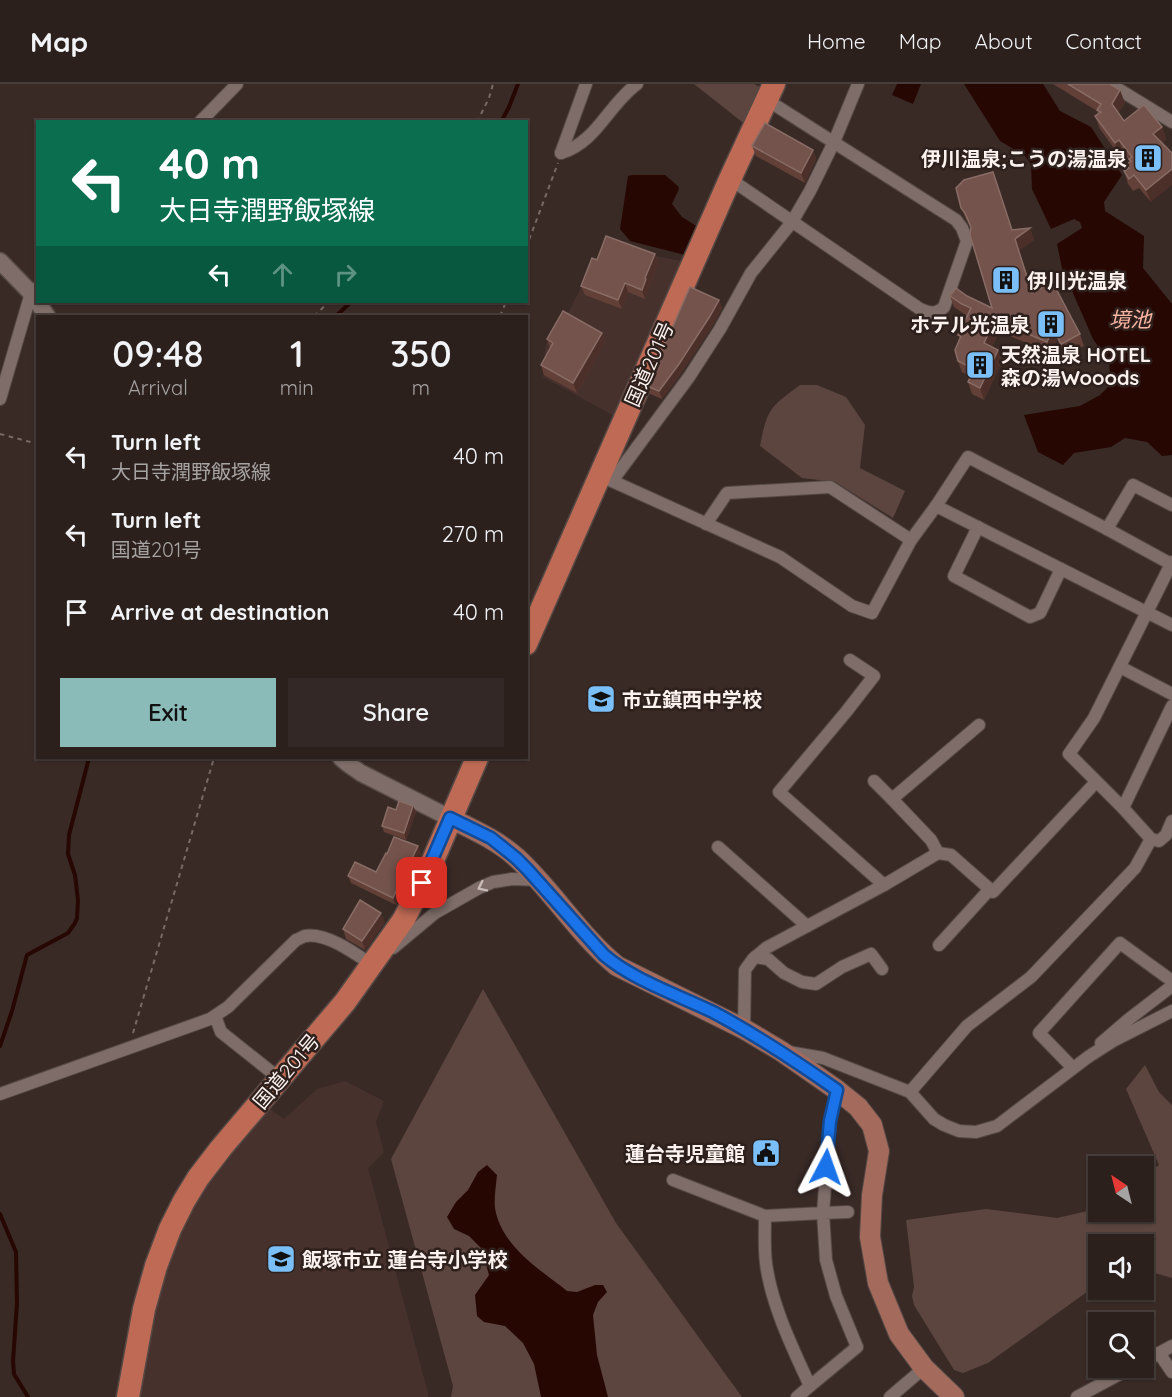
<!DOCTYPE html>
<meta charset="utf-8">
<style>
body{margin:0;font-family:Quicksand,"Noto Sans JP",sans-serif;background:#332825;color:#f1f3f6;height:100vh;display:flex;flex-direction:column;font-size:22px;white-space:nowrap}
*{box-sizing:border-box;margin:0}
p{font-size:20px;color:#a6a3a3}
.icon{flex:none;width:33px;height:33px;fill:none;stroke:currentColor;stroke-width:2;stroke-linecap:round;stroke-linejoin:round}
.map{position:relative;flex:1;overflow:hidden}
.drawer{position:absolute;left:36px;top:231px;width:492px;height:444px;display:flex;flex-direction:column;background:#2b201c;border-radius:0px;box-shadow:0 2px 4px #0004,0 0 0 2px #473e3b}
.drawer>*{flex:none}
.banner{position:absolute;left:36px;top:36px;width:492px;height:183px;border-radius:0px;box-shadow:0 2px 4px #0004,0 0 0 2px #473e3b;background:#0b6e4f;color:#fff;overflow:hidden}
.needle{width:39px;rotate:325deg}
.controls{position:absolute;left:1088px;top:1072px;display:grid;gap:12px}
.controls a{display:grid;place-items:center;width:66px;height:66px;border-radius:0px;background:#2b201c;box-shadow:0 2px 4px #0004,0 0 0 2px #473e3b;font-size:30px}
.pin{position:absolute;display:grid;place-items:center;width:51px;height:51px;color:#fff;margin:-26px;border-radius:12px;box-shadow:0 3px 9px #0006}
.me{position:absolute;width:66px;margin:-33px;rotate:4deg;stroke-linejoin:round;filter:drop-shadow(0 0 4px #0008)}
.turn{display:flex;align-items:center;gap:21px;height:126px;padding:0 24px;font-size:27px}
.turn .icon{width:78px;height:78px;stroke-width:2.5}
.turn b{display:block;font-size:42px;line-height:51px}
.lanes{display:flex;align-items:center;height:57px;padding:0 24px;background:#0003;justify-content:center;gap:30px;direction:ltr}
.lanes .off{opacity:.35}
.eta{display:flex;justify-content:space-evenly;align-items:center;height:102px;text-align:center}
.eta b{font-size:36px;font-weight:600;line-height:42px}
.action{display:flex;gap:12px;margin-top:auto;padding:12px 24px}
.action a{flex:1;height:69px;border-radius:0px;background:#8bbbb9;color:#111;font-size:24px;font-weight:600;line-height:69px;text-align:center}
.action a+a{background:#332825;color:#f1f3f6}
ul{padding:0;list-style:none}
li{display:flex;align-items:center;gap:18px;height:78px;padding:0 24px}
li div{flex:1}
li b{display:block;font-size:22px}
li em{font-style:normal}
header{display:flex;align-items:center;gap:36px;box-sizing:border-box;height:84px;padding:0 30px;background:#2b201c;border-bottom:2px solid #473e3b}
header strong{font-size:28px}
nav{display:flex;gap:33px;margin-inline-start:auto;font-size:21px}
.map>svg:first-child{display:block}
.built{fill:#47312c}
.green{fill:#5c453f}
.water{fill:#270702}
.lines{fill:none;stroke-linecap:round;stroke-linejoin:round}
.stream{stroke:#270702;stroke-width:4}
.street-casing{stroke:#544845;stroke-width:14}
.secondary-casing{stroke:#544845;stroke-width:19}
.primary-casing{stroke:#544845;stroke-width:22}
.highway-casing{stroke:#544845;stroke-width:25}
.path{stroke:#786b67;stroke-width:2;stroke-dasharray:4.5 4.5;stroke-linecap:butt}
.street{stroke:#7e6d68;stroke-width:12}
.secondary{stroke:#7e6d68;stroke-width:16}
.primary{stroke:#a46b5d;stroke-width:20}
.highway{stroke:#be6a55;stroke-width:22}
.wall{fill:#624038}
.shaded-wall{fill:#4b2f28}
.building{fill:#73534b;stroke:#886c65;stroke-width:1.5}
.oneway{stroke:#c9bcb8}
.route-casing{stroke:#114b97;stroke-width:15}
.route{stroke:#1a73e8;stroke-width:10}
.labels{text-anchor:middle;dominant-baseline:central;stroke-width:5;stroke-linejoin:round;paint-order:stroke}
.poi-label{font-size:20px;font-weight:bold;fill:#fbf1ee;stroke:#2e201c;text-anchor:start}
.street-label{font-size:20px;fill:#fbf1ee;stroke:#2e201c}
.water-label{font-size:21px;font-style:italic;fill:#fbb5a3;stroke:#2e201c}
</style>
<header>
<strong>Map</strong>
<nav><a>Home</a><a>Map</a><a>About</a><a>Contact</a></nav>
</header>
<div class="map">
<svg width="1172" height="1313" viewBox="0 0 1172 1313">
<rect width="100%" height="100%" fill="#392a26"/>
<g class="built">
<polygon points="606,155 655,172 687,178 618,334 543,293 545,265 548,255 566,233"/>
<polygon points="345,997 384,1017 376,1038 384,1068 368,1084 428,1309 428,1313 139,1313 145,1268 160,1204 180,1145 204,1103 267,1023 284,1035 317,1005"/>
</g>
<g class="green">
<polygon points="694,0 754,0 762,4 746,41"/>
<path d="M800,301H817L846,313L865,341L860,384L905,407L893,434L835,398L802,394L760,362C767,325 770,323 800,301Z"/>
<polygon points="483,905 616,1139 742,1313 451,1313 453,1302 391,1075"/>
<polygon points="1145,981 1159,1008 1172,1021 1172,1194 1155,1189 1143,1197 1143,1161 1098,1161 1098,1200 988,1279 963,1289 954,1286 914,1221 912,1212 914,1203 906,1136 986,1125 1057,1134 1092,1126 1098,1122 1098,1128 1143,1128 1143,1092 1159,1081 1126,1005"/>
</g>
<g class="water">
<polygon points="897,0 921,0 913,20 892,11"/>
<polygon points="964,0 1043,0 1060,27 1091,43 1122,91 1104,118 1105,127 1144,152 1143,184 1172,220 1172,371 1162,372 1147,358 1125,354 1111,363 1074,369 1063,381 1038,368 1024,331 1080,322 1100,311 1111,300 1109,278 1093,255 1062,184 1057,160 1082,144 1080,138 1074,135 1051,145 1032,105 1031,80 1025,72 1000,57"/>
<polygon points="632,91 665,91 678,102 679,105 672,120 682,133 698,143 685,171 630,157 620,145 628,92"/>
<path d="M487,1081L497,1091C496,1103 493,1118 496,1129C505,1165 541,1186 567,1207L577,1208L595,1201H603L607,1208L598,1218L593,1231L597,1271L608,1313H541L534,1280L523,1259L505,1242L484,1238L477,1232L475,1211L489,1191L482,1165L469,1152L454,1145L447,1133L456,1118L468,1106L478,1088Z"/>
</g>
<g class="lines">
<g class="stream">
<polyline points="501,38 509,23 518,0"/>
<polyline points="336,232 351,218"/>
<polyline points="0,962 12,927 27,871 68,849 75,839 77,834 78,816 75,791 68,770 69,751 89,674"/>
<polyline points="0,1130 16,1168 17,1219 13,1277 14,1290 28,1313"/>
</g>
<g class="street-casing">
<g id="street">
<polyline points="1110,0 1172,38"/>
<polyline points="200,38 237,0"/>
<path d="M561,69C597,58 608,21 637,0"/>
<polyline points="561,69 586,0"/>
<path d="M730,95L920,225C929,229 936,231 944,223L967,157L962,144L956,136L767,16"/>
<polyline points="0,315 31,209 38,203"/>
<polyline points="601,392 780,473 852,522 872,529 911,456 936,422 968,373 1107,445 1171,480"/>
<polyline points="612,397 689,293 720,245 751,189 792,138 810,107 834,58 858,0"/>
<polyline points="936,422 1172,541"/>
<polyline points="706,440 727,409 830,403 911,456"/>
<polyline points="978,443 954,492 1030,533 1040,529 1061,485"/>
<polyline points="1107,445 1133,401 1172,421"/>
<polyline points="850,576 874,592 846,628 779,708 884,801"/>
<polyline points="1120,583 1172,610"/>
<polyline points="874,697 892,715"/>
<polyline points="1123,724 1172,622"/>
<polyline points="1151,755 1159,757 1166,751 1172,737"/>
<polyline points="718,763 807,842"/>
<polyline points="938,769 931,756 892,715 979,641"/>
<polyline points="939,861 990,805"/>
<polyline points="393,864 435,829 479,804 493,798 512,795 539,796"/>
<polyline points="755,873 768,875 784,889 802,898 816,900 842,883 871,870 882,885"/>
<polyline points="215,932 221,948 280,995"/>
<polyline points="744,945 745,886 753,875 766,864 884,801 938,769 951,771 993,808 1096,698"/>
<polyline points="1101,959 1129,935 1172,902"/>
<polyline points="788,968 823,974 910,1008 934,1035 944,1041 959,1047 976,1048 997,1042 1088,973 1113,957 1172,927"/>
<polyline points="1073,984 1039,949 1120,859 1172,897"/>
<polyline points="910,1008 967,942 1031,893 1135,784 1151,755 1123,724 1069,670 1094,634 1172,478"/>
<path d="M0,1010L210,935L228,923L296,856C299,855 302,853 305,852C326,848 356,870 372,881L375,879"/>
<polyline points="673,1096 765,1132"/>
<polyline points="1159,1269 1172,1288"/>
<polyline points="1143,1278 1172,1262"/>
<polyline points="810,1302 857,1263 836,1212 826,1176 823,1129 848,1128"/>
<path d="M797,1313L810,1302C793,1265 771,1220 766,1179C764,1164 765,1148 765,1132L823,1129L830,1037L837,1006"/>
<polyline points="890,1313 924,1284"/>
<polyline points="1077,1313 1131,1284"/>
</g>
</g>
<g class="secondary-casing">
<g id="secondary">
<polyline points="0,177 31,209 47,232"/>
<polyline points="341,674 348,680 361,689 450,734"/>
</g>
</g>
<g class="primary-casing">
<path id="primary" d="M450,734C474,746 497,756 517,774C553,807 579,851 617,882L744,945L781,967L837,1006L858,1023L872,1041L879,1067L872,1111L870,1153L878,1199L899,1250L924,1284L954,1313"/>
</g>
<g class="highway-casing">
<g id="highway">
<polyline points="526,560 730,95 774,0"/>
<polyline points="128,1313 144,1225 156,1182 170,1145 184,1117 198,1094 221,1064 345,918 404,835 431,781 477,674"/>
</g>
</g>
<g class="path">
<polyline points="477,38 489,14 493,0"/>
<polyline points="526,164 558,79"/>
<polyline points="314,232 329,218"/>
<polyline points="500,232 506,218"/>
<polyline points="0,350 38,360"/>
<polyline points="133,949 214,674"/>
</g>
<use href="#street" class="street"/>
<use href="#secondary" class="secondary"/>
<use href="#primary" class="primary"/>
<use href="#highway" class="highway"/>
</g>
<g class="wall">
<polygon points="1053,0 1110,0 1125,19 1118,29 1124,37 1162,43 1166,55 1162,59 1151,118 1139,104 1133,107 1128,100 1124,87 1128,85 1126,81 1130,78 1123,69 1119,71 1100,45 1095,32 1098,30 1097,27"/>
<polygon points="752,62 813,66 816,75 805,99 756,72"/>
<polygon points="961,124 1013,146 1030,144 1034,156 1019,166 1033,208 1080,250 1084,262 1065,271 1057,255 1051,270 999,247 992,263 1002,277 984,316 972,310 968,298 970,292 962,288 956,272 960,255 958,251 967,232 954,223 950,212 967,212 992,224 970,143 966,135"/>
<polygon points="655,170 658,179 645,215 628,208 622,225 585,211 581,202 597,176"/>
<polygon points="719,216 722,224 713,241 682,288 662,315 650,310 647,302"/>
<polygon points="602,249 605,258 577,309 544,291 541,281 550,264 547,255"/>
<polygon points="413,722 416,728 406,756 384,748 382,742 396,726"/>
<polygon points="418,762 421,770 396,821 351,799 348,792 376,788"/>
<polygon points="385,838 365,866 346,855 343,845"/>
</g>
<g class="shaded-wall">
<polygon points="1120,6 1125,19 1116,32 1112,20"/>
<polygon points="1162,43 1166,55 1158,62 1153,50"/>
<polygon points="1119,56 1123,69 1119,71 1115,59"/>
<polygon points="813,66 816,75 805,99 801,89"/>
<polygon points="1172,85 1172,101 1151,118 1146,106"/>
<polygon points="1030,144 1034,156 1019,166 1015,155"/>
<polygon points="655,170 658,179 645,215 642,206 645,194"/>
<polygon points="625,199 628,208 622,225 618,216"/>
<polygon points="719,216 722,224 713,241 682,288 662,315 659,307"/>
<polygon points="995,236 999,247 988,271 984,259"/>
<polygon points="1053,244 1057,255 1051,270 1047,258"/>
<polygon points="602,249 605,258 577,309 573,299"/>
<polygon points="998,266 1002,277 984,316 980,304"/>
<polygon points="413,722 416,728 406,756 404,749"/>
<polygon points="418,762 421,770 396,821 393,814"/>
<polygon points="381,829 385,838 365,866 362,857"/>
</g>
<g class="building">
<polygon points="1068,0 1110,0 1120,6 1112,20 1124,37 1144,21 1162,43 1153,50 1172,69 1172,85 1146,106 1134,91 1129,95 1124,87 1129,84 1126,81 1131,77 1129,75 1132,73 1119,56 1115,59 1095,32 1101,28 1097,26 1101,20"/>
<polygon points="765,39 813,66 801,89 752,62"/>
<polygon points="993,88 1012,146 1030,144 1015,155 1032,209 1049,200 1050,203 1054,201 1080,250 1061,260 1053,244 1047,258 995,236 984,259 998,266 980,304 968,298 974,285 958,277 955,266 961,252 958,251 971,224 962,220 950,212 956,204 967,212 992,224 970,151 971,143 965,129 961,124 956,104 964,96"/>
<polygon points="606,152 655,170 645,194 646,195 642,206 625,199 618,216 581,202 592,174 597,176"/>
<polygon points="690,203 719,216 710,232 679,280 659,307 647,302"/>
<polygon points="563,227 602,249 573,299 541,281 553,259 547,255"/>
<polygon points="399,717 413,722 404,749 382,742 388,723 396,726"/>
<polygon points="394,753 418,762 393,814 348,792 355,778 376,788 386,769 387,770"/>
<polygon points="360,816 381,829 362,857 343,845"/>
</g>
<defs><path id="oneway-chevron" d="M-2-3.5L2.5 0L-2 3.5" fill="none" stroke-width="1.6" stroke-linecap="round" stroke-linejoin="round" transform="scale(1.5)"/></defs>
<use class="oneway" href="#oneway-chevron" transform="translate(482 803) rotate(154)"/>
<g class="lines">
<g class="route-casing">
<path id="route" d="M422,799L450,734L491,754L516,774L527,785L604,871C633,896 678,911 713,928C757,951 797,978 837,1006L830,1037L826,1083"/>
</g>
<use href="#route" class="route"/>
</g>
<defs>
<g id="building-square" transform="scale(1.5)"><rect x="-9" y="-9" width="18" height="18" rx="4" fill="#7abff8" stroke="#2e201c"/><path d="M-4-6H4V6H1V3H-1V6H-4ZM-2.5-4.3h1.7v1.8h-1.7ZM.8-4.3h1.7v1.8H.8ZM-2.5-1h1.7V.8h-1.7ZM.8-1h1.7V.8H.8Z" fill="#111"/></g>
<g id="school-square" transform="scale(1.5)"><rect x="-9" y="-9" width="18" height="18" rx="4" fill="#7abff8" stroke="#2e201c"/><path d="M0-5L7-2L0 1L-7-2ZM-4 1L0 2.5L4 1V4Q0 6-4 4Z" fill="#111"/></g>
<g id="civic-square" transform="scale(1.5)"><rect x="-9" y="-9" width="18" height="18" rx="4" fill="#7abff8" stroke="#2e201c"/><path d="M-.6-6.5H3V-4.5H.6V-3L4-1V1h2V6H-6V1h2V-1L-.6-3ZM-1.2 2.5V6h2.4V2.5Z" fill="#111"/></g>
</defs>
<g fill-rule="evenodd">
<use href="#building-square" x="1148" y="74"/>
<use href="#building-square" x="1006" y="196"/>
<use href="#building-square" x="1051" y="240"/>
<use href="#building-square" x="980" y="281"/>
<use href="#school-square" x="601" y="615"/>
<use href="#civic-square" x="766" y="1069"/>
<use href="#school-square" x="281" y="1175"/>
</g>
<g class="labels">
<g class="poi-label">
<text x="1127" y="74" text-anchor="end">伊川温泉;こうの湯温泉</text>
<text x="1027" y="196">伊川光温泉</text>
<text x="1030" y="240" text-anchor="end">ホテル光温泉</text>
<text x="1001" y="270">天然温泉 HOTEL<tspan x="1001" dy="23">森の湯Wooods</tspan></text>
<text x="622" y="615">市立鎮西中学校</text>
<text x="745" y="1069" text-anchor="end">蓮台寺児童館</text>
<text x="302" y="1175">飯塚市立 蓮台寺小学校</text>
</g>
<g class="street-label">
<text transform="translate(649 280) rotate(-66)">国道201号</text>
<text transform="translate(286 987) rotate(-50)">国道201号</text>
</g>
<g class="water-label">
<text x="1130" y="235">境池</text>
</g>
</g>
</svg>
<div class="controls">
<a><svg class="needle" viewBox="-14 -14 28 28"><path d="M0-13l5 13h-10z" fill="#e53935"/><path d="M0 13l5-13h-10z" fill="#a6a3a3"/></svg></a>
<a><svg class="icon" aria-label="sound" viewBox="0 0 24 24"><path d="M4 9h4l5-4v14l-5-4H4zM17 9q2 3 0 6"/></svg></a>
<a><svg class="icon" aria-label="search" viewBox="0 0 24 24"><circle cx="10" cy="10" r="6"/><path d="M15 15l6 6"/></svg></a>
</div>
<div class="pin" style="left:422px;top:799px;background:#d93025"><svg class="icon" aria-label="arrive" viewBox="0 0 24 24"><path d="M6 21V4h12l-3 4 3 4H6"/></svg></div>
<svg class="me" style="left:826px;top:1083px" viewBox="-20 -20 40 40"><path d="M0-17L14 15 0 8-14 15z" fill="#1a73e8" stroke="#fff" stroke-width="4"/></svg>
<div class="banner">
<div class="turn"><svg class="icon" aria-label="left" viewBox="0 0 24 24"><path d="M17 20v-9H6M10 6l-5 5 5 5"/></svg><div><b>40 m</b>大日寺潤野飯塚線</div></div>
<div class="lanes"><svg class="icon" aria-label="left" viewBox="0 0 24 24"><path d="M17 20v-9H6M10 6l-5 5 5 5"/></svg><svg class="icon off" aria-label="ahead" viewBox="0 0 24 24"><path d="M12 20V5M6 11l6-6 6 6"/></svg><svg class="icon off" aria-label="right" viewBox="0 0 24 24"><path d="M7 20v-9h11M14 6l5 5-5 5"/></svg></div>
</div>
<section class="drawer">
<div class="eta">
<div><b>09:48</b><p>Arrival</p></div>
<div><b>1</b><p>min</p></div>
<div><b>350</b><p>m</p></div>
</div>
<ul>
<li><svg class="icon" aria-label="left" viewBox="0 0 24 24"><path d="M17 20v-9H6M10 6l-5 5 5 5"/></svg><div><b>Turn left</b><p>大日寺潤野飯塚線</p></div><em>40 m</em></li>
<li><svg class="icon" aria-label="left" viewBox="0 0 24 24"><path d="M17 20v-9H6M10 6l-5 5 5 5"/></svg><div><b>Turn left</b><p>国道201号</p></div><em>270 m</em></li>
<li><svg class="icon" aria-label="arrive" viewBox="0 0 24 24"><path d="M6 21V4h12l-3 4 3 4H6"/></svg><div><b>Arrive at destination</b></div><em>40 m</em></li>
</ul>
<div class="action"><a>Exit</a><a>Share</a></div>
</section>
</div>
